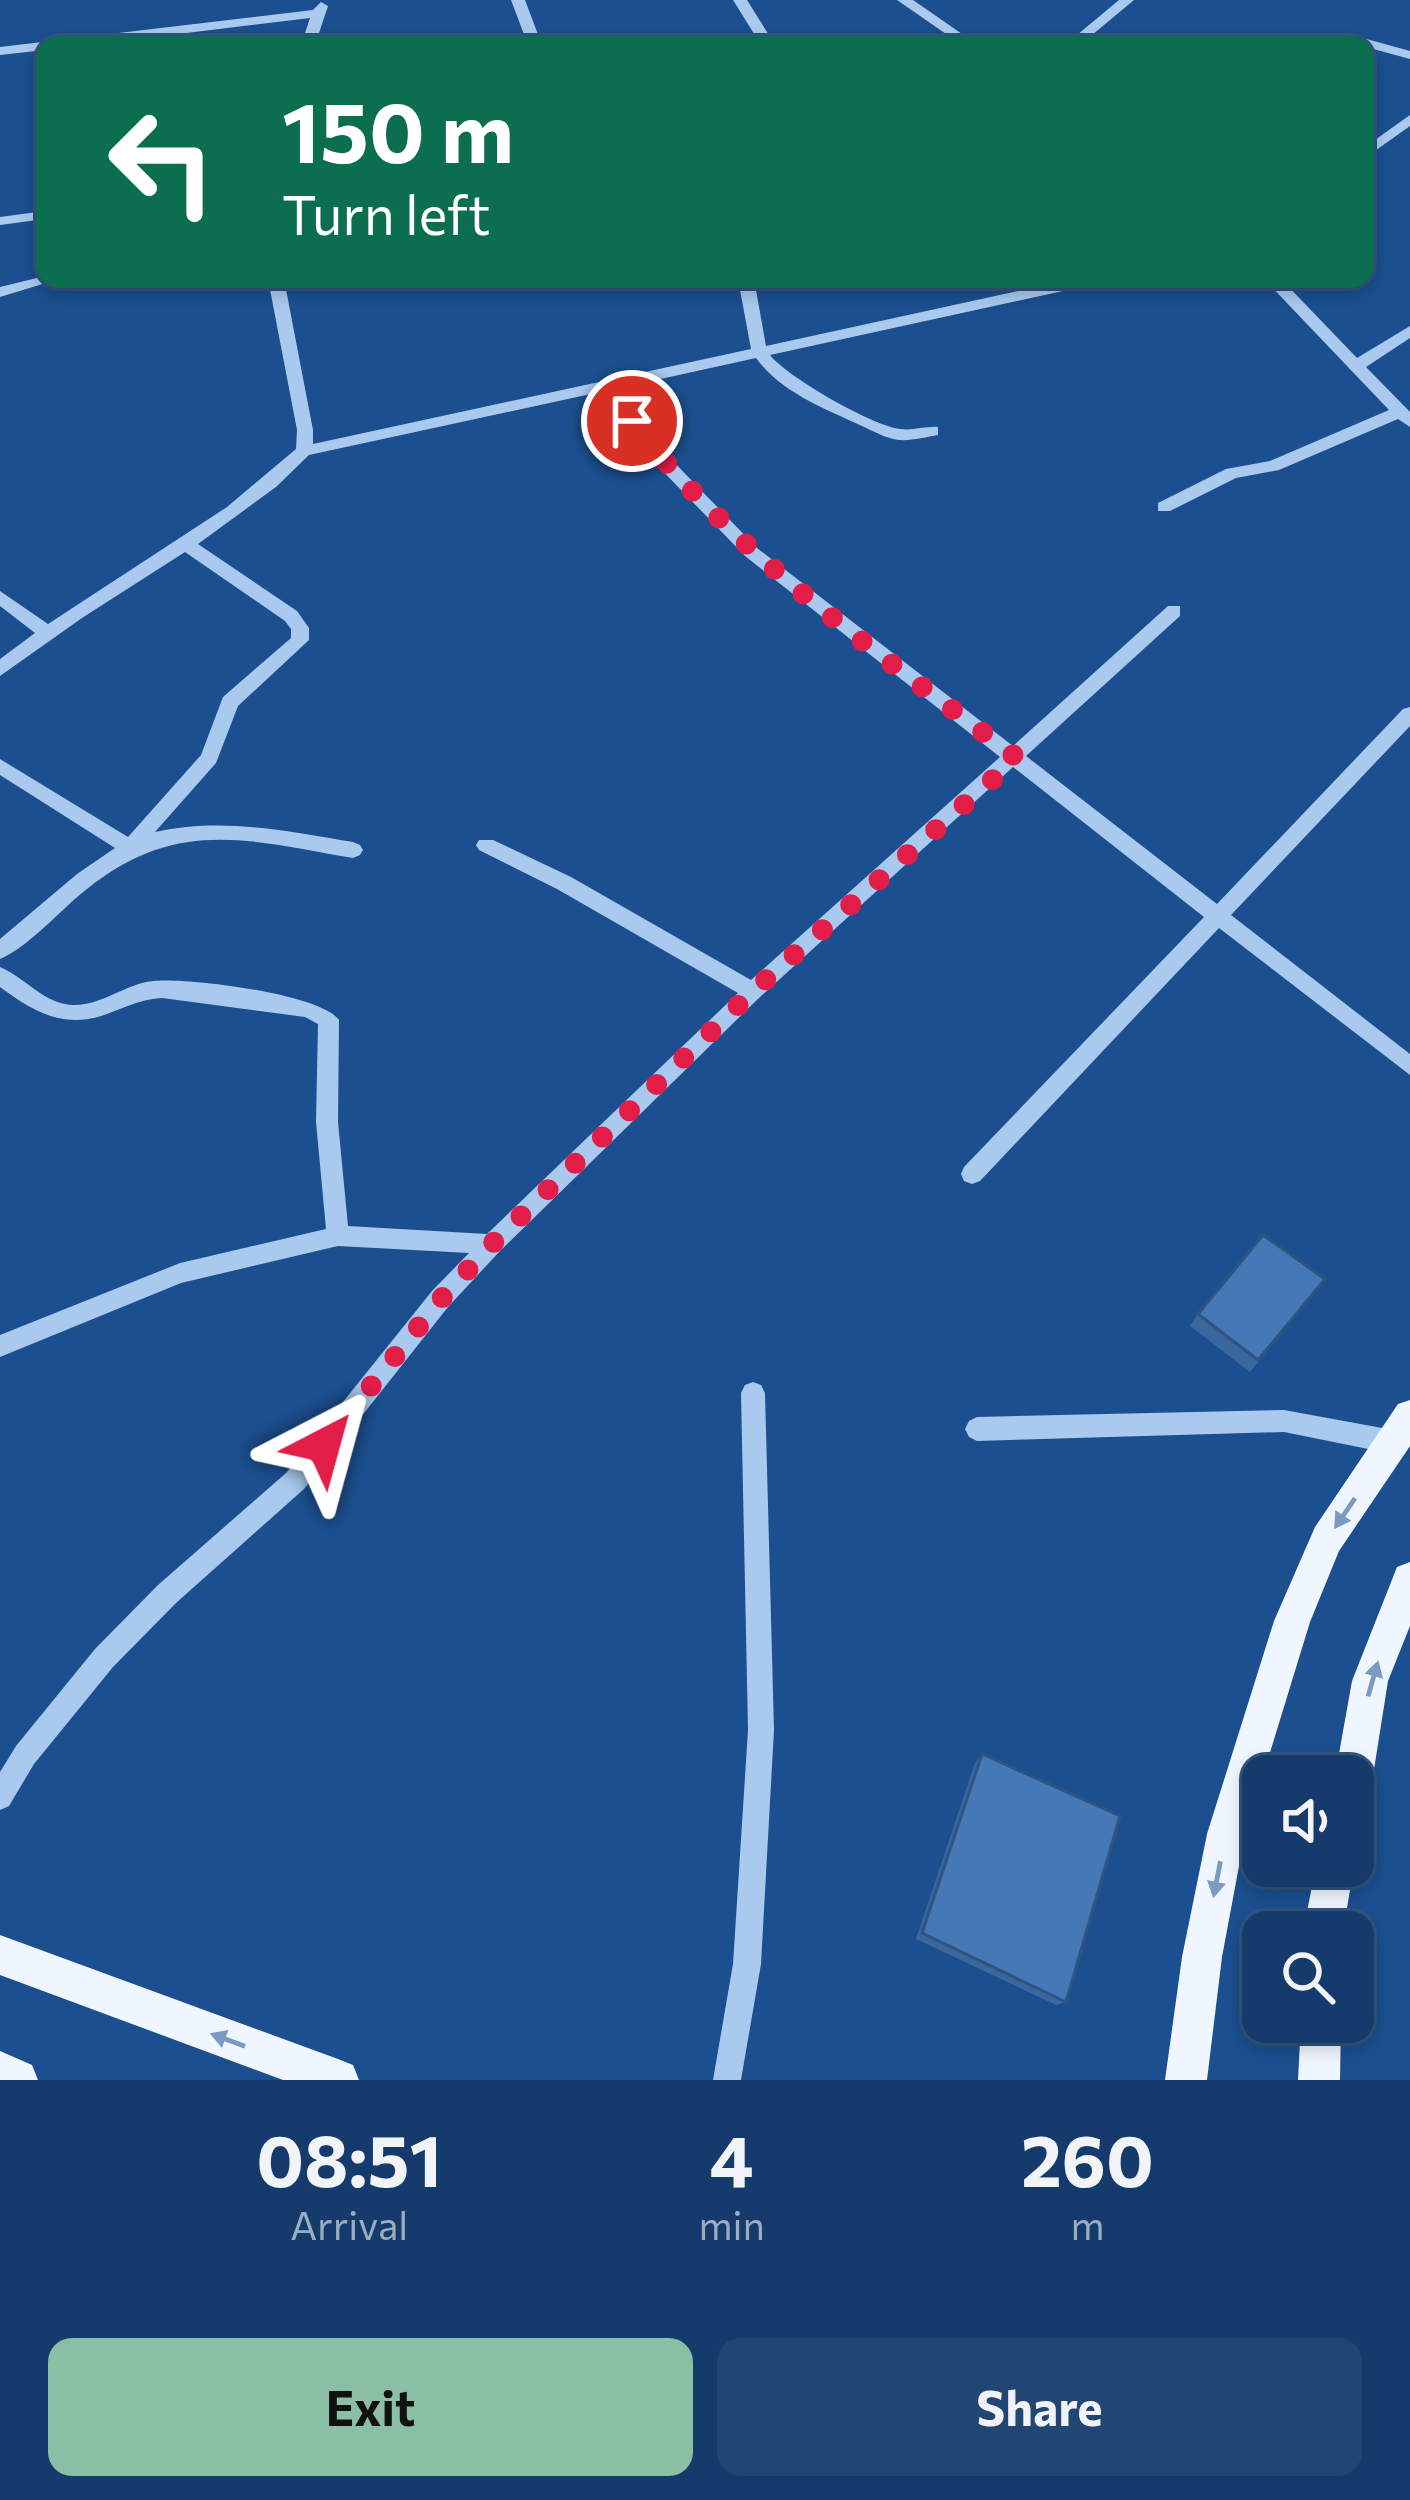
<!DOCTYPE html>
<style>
body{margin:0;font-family:Commissioner,sans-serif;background:#214673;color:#f1f3f6;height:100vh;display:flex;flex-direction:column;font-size:45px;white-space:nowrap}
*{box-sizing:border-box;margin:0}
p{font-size:39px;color:#9dadc1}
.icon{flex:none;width:66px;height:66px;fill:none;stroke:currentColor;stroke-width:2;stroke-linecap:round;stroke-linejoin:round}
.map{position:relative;height:2080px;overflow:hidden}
.side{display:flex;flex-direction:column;background:#143b6b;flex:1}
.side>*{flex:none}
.hud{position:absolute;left:36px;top:36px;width:1338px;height:252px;border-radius:24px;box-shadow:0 6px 18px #0003,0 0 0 3px #33557e;background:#0b6e4f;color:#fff;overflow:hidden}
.controls{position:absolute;left:1242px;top:1755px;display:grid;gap:24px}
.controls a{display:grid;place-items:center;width:132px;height:132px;border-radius:24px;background:#143b6b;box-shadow:0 6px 18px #0003,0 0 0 3px #33557e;font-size:60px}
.pin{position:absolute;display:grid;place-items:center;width:102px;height:102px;color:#fff;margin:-51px;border:6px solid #fff;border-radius:50%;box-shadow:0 3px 12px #0007}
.me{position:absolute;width:132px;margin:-66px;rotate:39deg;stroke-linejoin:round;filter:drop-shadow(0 0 9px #0008)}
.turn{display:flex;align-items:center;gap:42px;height:252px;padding:0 48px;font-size:54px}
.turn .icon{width:156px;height:156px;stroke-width:2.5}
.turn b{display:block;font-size:84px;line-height:102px}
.eta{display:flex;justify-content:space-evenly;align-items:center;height:204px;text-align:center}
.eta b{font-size:72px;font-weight:700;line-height:84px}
.button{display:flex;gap:24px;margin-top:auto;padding:24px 48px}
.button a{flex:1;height:138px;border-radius:24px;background:#8abfa5;color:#111;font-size:48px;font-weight:700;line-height:138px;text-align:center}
.button a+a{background:#214673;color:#f1f3f6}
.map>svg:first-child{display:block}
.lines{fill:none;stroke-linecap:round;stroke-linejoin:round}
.minor{fill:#a9c9ee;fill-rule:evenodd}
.major{fill:#f0f6ff;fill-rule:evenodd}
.wall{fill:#3a679d}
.building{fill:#4478b7;stroke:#305480;stroke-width:3}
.oneway{fill:#7b9ac1}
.route{stroke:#e11d48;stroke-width:21;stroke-dasharray:0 37.8}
</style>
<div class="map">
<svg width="1410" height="2080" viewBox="0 0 1410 2080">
<rect width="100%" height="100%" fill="#1b4f8f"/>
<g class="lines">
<g class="minor">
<polygon points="511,0 525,0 542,45 528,45"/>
<polygon points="733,0 747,0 775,45 761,45"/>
<polygon points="897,0 913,0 978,45 962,45"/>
<polygon points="1119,0 1134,0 1080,45 1065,45"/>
<polygon points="321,2 328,6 315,45 301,45 310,18 88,45 45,45 45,50 0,55 0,47 313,10"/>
<polygon points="1345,33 1410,51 1410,59 1340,40 1338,37"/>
<polygon points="1410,115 1410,126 1365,158 1365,147"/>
<polygon points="45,211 45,219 0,225 0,217"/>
<polygon points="45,276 45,279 59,279 0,297 0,287"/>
<path d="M268,279H284L313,430V444L751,349L738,279H754L766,346L1073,279H1103L1095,284L770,355C787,377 873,426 900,429C913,431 925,426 938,427V435C926,437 911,441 899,440C887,439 873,431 862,426C824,408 782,393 756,358L615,389L666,454L757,548L1013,746L1168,606H1180V616L1026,756L1217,904L1403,709L1410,707V726L1231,915L1410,1054V1075L1219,928L980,1181L972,1184L964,1181L961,1174L964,1167L1204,917L1013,767L760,997L500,1251L448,1307L304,1489L176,1603L113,1667L34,1764L9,1806L0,1810V1772L16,1746L95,1649L158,1585L286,1473L432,1291L469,1253L338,1246L181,1283L0,1357V1335L180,1263L326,1229L316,1122L318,1024L305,1017L162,998C141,999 126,1007 107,1014C65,1030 34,1012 0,987V967C26,978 44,1004 73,1005C101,1006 125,984 153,981C187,977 321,994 339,1020L338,1122L348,1226L487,1234L738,993L557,889L479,850L476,845L479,840H493L571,877L751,980L1000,757L745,556L654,462L600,392L309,455L276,487L198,544L297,611L309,628V640L238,706L216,763L155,832C222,817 287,831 353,842L360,845L363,850L360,855L353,858C249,840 176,817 87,889C61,909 29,947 0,959V939L77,874L115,848L0,775V759L128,837L201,755L223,697L291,638V629L285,621L185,552L82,618L0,676V659L35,633L0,606V591L48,624L227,507L296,449L297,430Z"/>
<polygon points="1264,279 1281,279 1357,358 1410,326 1410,338 1366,367 1410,412 1410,427 1398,419 1279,470 1236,478 1170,511 1158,511 1158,503 1226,469 1270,461 1389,410"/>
<polygon points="753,1382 761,1385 765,1393 774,1730 761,1964 741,2080 713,2080 733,1964 748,1730 741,1393 745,1385"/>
<polygon points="1284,1410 1393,1430 1401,1434 1405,1442 1401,1450 1393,1454 1284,1432 977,1441 969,1437 965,1429 969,1421 977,1417"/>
</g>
<g class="major">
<polygon points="1410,1400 1410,1446 1339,1551 1310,1622 1245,1834 1222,1957 1207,2080 1165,2080 1182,1957 1207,1834 1274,1621 1315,1527 1398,1404"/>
<polygon points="1410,1562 1410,1626 1388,1681 1372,1782 1366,1795 1353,1801 1353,1776 1335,1776 1352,1681 1397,1567"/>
<polygon points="1353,1863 1354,1866 1343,1932 1303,1932 1316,1866"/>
<polygon points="0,1935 338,2059 353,2065 359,2080 283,2080 0,1975"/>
<polygon points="1301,2022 1341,2022 1340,2080 1298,2080"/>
<polygon points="0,2051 32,2065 38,2080 0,2080"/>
</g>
</g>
<g class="wall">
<polygon points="1315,1292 1250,1372 1190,1326 1198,1314"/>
<polygon points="982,1754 1066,2002 1056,2005 916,1939 975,1763"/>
</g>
<g class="building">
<polygon points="1263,1235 1325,1279 1258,1360 1198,1314"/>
<polygon points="982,1754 1120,1816 1066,2002 922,1933"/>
</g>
<defs><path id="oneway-solid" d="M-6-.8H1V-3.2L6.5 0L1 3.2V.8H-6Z" transform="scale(3)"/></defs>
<g class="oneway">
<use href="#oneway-solid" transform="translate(1345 1513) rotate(124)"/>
<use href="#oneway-solid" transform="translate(1373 1679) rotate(-74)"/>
<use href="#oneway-solid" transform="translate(1217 1879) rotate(101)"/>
<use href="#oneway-solid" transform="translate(228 2040) rotate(-160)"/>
</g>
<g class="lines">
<path class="route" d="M324,1445L440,1300L492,1244L753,991L1017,758C880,654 738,558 632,421"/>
</g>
</svg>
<div class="controls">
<a><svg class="icon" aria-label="sound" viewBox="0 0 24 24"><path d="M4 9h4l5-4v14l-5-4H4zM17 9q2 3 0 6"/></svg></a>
<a><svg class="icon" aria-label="search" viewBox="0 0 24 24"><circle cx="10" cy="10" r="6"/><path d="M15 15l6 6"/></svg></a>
</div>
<div class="pin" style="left:632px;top:421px;background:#d93025"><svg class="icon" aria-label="arrive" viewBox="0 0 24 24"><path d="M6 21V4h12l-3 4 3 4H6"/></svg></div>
<svg class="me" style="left:324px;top:1445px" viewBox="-20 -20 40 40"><path d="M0-17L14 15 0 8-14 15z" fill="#e11d48" stroke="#fff" stroke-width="4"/></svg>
<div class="hud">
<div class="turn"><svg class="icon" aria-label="left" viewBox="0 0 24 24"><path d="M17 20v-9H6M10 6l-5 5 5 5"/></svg><div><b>150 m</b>Turn left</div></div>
</div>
</div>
<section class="side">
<div class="eta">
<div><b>08:51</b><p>Arrival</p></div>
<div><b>4</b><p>min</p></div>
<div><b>260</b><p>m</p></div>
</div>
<div class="button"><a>Exit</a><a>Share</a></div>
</section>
